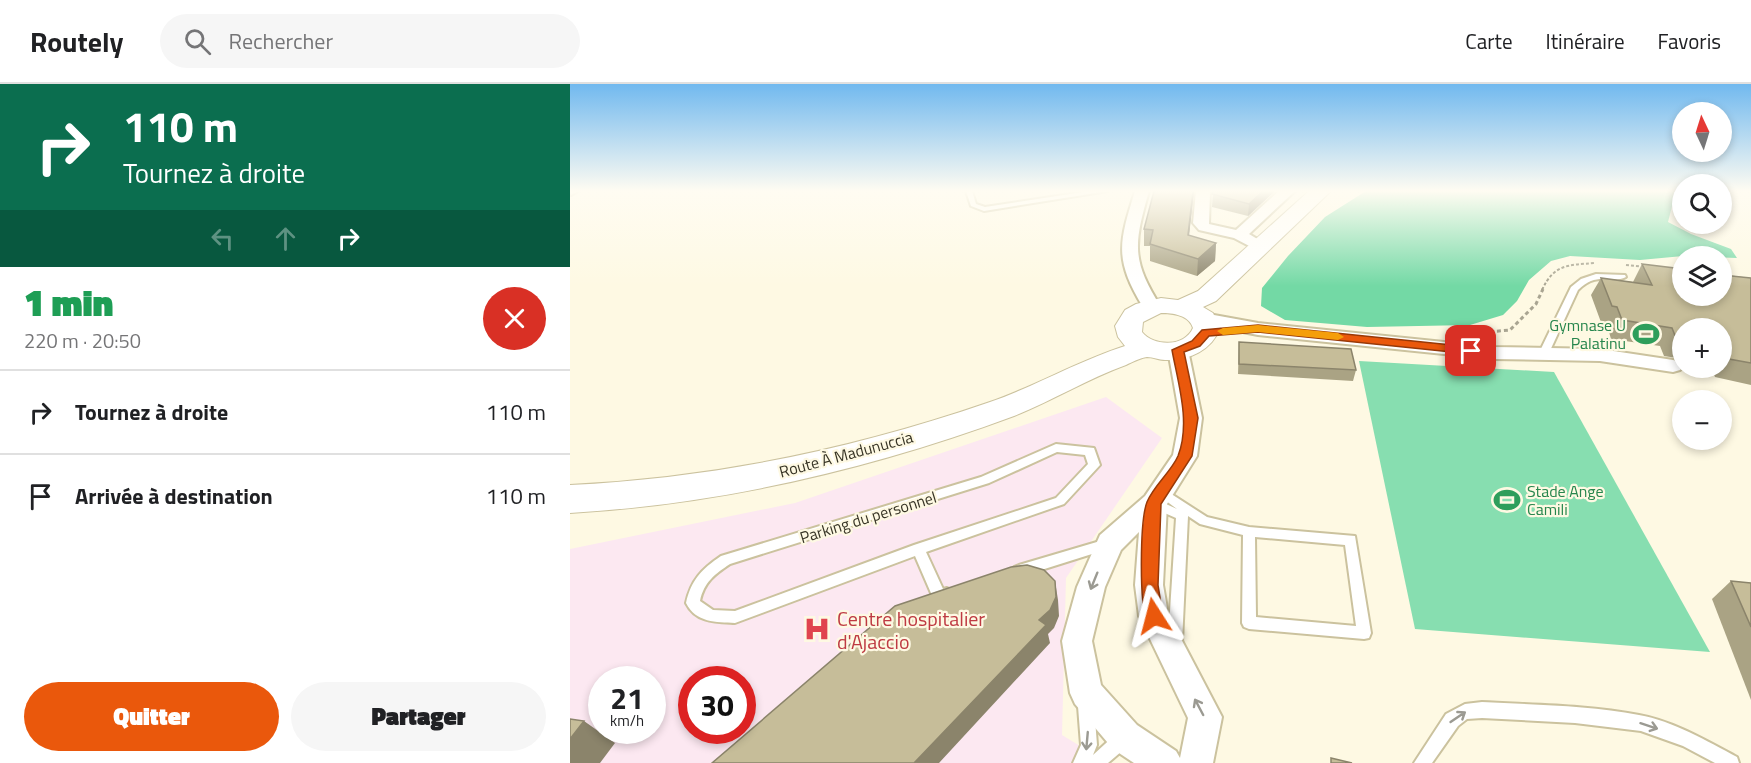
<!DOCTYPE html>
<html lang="fr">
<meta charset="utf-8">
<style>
body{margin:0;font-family:"Titillium Web",sans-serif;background:#f6f6f6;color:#202124;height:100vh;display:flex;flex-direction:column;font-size:22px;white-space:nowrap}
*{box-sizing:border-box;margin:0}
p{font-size:20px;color:#757577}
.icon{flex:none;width:33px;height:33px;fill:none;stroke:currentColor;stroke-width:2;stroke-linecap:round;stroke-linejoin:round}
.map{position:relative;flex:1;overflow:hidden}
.side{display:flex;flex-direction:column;background:#fff;width:570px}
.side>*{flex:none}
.top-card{background:#0b6e4f;color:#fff;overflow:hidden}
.needle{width:39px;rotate:356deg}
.fabs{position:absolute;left:1102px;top:18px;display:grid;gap:12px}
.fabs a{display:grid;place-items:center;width:60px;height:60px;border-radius:50%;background:#fff;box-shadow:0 3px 9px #0003;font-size:30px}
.speed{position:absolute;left:18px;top:582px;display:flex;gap:12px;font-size:30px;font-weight:700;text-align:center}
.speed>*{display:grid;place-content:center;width:78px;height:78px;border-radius:50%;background:#fff;box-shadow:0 3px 9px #0003;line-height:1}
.speed small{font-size:15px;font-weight:400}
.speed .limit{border:9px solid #d22;background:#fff;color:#111}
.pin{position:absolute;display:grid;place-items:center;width:51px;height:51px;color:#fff;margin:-26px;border-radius:12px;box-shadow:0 3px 9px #0006}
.me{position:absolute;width:66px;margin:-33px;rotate:351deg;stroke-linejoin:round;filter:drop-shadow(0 0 4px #0008)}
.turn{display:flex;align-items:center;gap:21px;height:126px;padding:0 24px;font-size:27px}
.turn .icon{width:78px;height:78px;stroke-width:2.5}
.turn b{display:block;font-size:42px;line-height:51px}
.lanes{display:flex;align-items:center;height:57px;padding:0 24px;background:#0003;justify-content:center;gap:30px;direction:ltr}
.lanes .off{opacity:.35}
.round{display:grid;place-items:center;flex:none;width:63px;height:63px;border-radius:32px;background:#f6f6f6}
.summary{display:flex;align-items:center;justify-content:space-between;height:102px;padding:0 24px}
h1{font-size:36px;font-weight:800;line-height:45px;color:#1e9e55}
.button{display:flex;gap:12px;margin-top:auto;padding:12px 24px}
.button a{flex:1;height:69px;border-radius:36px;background:#ea580c;color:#fff;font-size:24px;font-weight:800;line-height:69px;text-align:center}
.button a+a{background:#f6f6f6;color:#202124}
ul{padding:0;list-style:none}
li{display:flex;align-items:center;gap:18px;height:84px;padding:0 24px;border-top:2px solid #e0e0e0}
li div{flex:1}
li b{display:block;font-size:22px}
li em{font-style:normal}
header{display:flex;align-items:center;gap:36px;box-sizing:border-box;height:84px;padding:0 30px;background:#fff;border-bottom:2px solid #e0e0e0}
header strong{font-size:28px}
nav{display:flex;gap:33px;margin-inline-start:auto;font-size:21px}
.search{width:420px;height:54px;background:#f6f6f6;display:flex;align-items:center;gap:15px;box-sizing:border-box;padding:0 21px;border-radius:33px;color:#757577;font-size:22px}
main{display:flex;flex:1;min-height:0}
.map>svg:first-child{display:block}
.medical{fill:#fce8f1;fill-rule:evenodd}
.green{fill:#87deb0}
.forest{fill:#73d9a5}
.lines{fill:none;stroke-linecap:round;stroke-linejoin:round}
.lane-casing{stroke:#cbc29e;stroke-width:4}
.street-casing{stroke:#cbc29e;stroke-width:4}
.secondary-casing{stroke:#cbc29e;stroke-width:2}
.path-far1{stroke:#a9a592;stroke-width:2;stroke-dasharray:3 2;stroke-linecap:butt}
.path{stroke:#a9a592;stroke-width:3;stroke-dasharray:4 3;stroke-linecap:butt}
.lane{fill:#fff;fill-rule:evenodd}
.street{fill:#fff;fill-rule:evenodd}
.secondary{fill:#fff;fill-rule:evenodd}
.wall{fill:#aaa384}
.shaded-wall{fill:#8b846b}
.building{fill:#c6bd99;stroke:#8b846b;stroke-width:1.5}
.oneway{stroke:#9b9a92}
.route{fill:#ea580c;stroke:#983908;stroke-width:1.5}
.slow{fill:#f59e0b}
.labels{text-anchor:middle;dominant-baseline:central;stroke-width:4.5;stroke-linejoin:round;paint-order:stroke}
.leisure-label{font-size:16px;fill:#27864d;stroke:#fef9e3;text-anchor:end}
.street-label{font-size:16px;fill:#373425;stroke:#fef9e3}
.near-health-label{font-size:20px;fill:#be3a42;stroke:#fef9e3;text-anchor:start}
</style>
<header>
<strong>Routely</strong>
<div class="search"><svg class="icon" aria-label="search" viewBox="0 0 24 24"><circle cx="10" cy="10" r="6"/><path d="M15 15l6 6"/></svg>Rechercher</div>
<nav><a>Carte</a><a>Itinéraire</a><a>Favoris</a></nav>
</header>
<main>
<section class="side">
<div class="top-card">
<div class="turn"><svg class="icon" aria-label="right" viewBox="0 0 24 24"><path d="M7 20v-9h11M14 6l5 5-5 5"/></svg><div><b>110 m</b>Tournez à droite</div></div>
<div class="lanes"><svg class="icon off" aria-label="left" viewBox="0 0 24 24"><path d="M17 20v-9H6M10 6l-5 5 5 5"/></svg><svg class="icon off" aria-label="ahead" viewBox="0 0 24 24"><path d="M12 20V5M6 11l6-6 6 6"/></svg><svg class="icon" aria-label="right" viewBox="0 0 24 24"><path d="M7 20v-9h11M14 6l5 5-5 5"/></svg></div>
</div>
<div class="summary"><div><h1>1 min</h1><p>220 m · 20:50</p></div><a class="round" style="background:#d93025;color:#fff"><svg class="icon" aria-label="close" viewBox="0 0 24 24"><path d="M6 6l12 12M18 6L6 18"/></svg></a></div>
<ul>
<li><svg class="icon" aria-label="right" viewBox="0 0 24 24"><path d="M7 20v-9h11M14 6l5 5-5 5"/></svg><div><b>Tournez à droite</b></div><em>110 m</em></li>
<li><svg class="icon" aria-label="arrive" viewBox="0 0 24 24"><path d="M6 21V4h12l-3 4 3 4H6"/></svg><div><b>Arrivée à destination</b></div><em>110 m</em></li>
</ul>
<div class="button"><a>Quitter</a><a>Partager</a></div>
</section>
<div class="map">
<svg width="1181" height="679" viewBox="0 0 1181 679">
<rect width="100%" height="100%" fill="#fef9e3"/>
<path class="medical" d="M536,313L592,354L496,494L492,651L538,679H0V465L225,419ZM32,596H82V646H32ZM122,596H172V646H122Z"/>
<polygon class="green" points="789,277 984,288 1140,568 845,545"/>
<polygon class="forest" points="796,107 1113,107 1105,110 1098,138 1121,150 1161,165 1167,174 1113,172 1070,176 1000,172 981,177 959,196 947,217 933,231 900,241 797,243 715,236 691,222 692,204 718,172 755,133"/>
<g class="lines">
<g class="lane-casing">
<g id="lane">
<polygon points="396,107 402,107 406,120 415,123 520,107 538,107 414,127 401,122"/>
<path d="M1026,190L1055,191L1056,193C1041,201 1028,186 1008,206L978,271L976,273H970L968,271L1001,203L1011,195Z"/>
<path d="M486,360L524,364L530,381L494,420L356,468L373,505L377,504L382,506L384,510L382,514L369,518L364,516L345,472L165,539C146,538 126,539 116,519C121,496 132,485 151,472L411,393ZM487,368L515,371L518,380L486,414L344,461L165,527L143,526L130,517C134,498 145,490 160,480L419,399Z"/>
<path d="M592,404L637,433L679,443L785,452L801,549L799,554L794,555L679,545L674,543L672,539L673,451L630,440L618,432L612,558L610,563L605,565L600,563L598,558L606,434L581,423L579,420L581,417L585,415L607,425L588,411L586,408L588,405ZM685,453L775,461L786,542L686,533Z"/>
<polygon points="537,455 541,456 543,460 541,464 449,493 444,491 442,487 444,483 449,481"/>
<polygon points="516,614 521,617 524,622 527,661 523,671 547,649 553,647 559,649 561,655 559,661 538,679 503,679 511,661 508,622 511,617"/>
<path d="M912,618C964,621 1018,621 1069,631C1103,637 1137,657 1167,673L1169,679H1145L1113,662L1071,647L1005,639L912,634L897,635L888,642L862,679H844L876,630L895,620Z"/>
</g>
</g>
<g class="street-casing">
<g id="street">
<polygon points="0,107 8,107 1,111"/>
<path d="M565,107H579C564,160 561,176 591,223L588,227H576L573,223C544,175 549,159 565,107Z"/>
<polygon points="626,107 640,107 639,140 666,146 709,107 725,107 679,150 699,162 697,165 685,165 664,154 629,146 623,139"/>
<polygon points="633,229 688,239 923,263 1030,265 1103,276 1110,278 1113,282 1110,286 1103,288 1030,277 923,275 688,251 626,239 624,235 626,231"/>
<path d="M608,260L615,262L618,266L632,334L627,372L597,420L593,501L598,530L652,633L643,679H564L543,665L505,620L500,609L492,557L507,503L530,451L575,412L603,371L610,334L598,266L601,262ZM569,448L565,501L569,532L618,634L610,674L606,667L567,641L531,601L522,557L535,503L551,466Z"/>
</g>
</g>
<g class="secondary-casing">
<path id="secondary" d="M739,107H761L646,217L633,223L643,229L650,244C642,266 619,277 595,276C589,276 583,273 577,273C570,274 562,278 556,281C517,295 482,317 444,332C301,385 152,420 0,429V401C144,394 284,365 420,318C466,302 508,277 555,262L548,253L545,242L555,226L566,220L591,214L608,216L628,207ZM591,229C603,229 619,231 623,244C615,263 584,263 572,248L573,238Z"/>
</g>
<g class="path-far1">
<polyline points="1056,181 1075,183"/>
<path d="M972,206C984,180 998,181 1025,179"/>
</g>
<polyline class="path" points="906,249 940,246 966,220 973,205"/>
<use href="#lane" class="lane"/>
<use href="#street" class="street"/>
<use href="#secondary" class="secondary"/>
</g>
<g class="wall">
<polygon points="584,107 624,107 619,152 646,159 645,177 627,192 580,177 580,162 574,162 574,145"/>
<polygon points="643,107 705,107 678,132 642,123"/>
<polygon points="1072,180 1181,194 1181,301 1145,293 1141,284 1152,284 1152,244 1113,244 1113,275 1094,272 1090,262 1041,255 1037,241 1032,241 1021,211 1031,194 1063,198"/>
<polygon points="669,258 786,286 783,297 668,290"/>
<polygon points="1161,497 1181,499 1181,616 1142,515"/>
</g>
<g class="shaded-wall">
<polygon points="623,107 624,107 617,168 618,151"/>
<polygon points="693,107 705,107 678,132 679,120"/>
<polygon points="646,159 645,177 627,192 628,175"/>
<polygon points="485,497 488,516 489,532 484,544 478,550 480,559 369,679 344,679 469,536"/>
<polygon points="14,637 45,659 30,679 0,679 0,655"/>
</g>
<g class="building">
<polygon points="584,107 623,107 618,151 646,159 628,175 580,160 583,146 574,145"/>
<polygon points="643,107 693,107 679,120 642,110"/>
<polygon points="1072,180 1113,185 1113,212 1152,212 1152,191 1181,194 1181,279 1159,275 1152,261 1152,244 1113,244 1113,255 1106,254 1102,244 1052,236 1047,223 1042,222 1031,194 1082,201"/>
<polygon points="669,258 781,265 786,286 669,280"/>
<polygon points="457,481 474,486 485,497 486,513 480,526 469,536 476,541 344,679 142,679 325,522 441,483"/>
<polygon points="1161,497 1181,499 1181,543"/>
<polygon points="0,635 14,637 0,655"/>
<polygon points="761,674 782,679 761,679"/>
</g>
<defs><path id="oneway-shaft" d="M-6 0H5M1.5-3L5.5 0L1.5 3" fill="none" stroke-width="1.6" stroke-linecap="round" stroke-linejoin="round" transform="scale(1.5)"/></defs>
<g class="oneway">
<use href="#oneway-shaft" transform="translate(524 497) rotate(112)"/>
<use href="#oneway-shaft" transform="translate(629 623) rotate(-118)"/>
<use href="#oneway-shaft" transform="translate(888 633) rotate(-34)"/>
<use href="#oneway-shaft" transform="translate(1079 642) rotate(18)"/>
<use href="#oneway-shaft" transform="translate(517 657) rotate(95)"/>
</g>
<linearGradient id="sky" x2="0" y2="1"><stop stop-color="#71b9ef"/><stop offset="0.53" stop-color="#fffcf2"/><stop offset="1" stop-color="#fffcf2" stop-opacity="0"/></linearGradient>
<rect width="1181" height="202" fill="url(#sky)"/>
<path class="route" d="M688,241L901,263L907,267L901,270L688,248L639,252L630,262L614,268L628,334L622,372L591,420L588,501L593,532L590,537L584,540L577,537C569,520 570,436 577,418C584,401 601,388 608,372C621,339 608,299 602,266L622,257L632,246Z"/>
<polygon class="slow" points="688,241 768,249 774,253 768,256 688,248 653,251 647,247 653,244"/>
<defs>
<g id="stadium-bare" transform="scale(2.07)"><path d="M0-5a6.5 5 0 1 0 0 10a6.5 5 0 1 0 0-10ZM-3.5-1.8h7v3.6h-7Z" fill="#2e9e5b" stroke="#fef9e3" stroke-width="2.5" paint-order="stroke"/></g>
<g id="hospital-bare" transform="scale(2.07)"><path d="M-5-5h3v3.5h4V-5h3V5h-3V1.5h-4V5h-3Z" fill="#e0444e" stroke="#fef9e3" stroke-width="2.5" paint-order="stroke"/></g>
</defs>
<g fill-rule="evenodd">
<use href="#stadium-bare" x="1076" y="250"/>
<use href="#stadium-bare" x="937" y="416"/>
<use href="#hospital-bare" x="247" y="545"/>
</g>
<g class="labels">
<g class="leisure-label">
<text x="1056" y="241">Gymnase U<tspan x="1056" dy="18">Palatinu</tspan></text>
<text x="957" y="407" text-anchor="start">Stade Ange<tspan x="957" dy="18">Camili</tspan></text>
</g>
<g class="street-label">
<text transform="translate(276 370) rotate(-15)">Route À Madunuccia</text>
<text transform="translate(298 433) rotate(-17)">Parking du personnel</text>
</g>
<g class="near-health-label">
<text x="267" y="534">Centre hospitalier<tspan x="267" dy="23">d'Ajaccio</tspan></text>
</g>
</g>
</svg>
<div class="fabs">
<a><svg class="needle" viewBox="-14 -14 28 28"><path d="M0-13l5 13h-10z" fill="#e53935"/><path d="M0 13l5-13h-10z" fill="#757577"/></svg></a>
<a><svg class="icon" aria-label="search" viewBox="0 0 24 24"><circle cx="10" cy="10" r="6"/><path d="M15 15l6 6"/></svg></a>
<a><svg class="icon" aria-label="layers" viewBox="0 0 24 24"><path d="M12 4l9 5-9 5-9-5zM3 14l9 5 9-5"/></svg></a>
<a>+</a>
<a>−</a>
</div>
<div class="speed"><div>21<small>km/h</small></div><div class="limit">30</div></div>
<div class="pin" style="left:901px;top:267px;background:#d93025"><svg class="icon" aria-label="arrive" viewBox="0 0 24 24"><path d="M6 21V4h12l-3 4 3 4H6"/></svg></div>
<svg class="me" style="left:584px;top:532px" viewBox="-20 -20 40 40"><path d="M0-17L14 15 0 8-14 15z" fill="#ea580c" stroke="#fff" stroke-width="4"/></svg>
</div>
</main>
